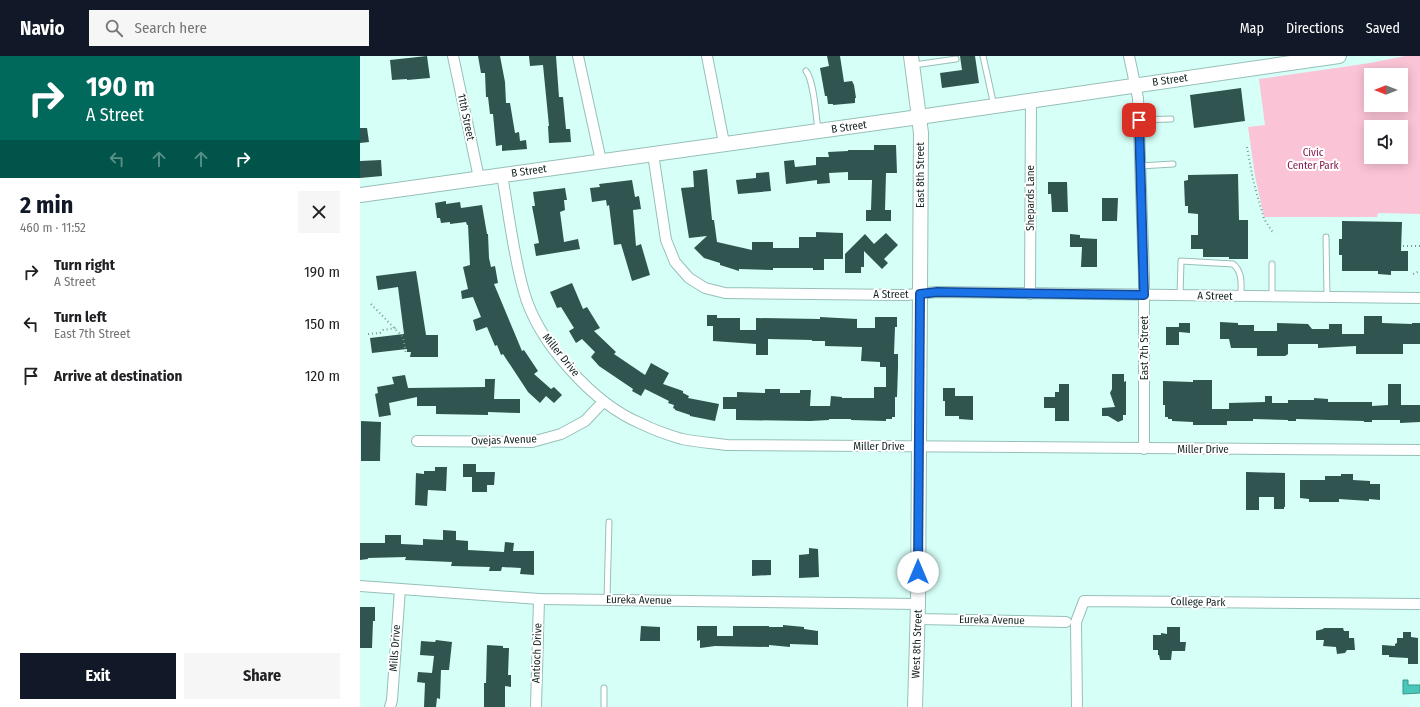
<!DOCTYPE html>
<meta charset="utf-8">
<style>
body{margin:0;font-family:"Fira Sans Condensed",sans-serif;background:#f6f6f6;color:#202124;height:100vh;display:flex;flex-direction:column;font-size:15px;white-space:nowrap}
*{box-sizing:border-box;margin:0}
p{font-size:13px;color:#757577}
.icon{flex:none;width:22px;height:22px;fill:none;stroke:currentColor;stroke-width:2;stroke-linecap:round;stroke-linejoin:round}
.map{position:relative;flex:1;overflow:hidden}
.sheet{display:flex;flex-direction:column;background:#fff;width:360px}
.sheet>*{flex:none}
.guide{background:#00695c;color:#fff;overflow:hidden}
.needle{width:26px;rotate:270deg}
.tools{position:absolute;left:1004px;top:12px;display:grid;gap:8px}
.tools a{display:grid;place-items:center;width:44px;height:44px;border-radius:0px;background:#fff;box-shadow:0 2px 10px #0003;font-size:20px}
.pin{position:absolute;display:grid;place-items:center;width:34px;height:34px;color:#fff;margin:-17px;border-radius:8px;box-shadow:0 2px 6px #0006}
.me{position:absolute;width:44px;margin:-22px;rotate:0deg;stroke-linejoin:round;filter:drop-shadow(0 0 3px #0008)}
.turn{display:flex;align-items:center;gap:14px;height:84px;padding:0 20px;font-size:18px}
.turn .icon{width:52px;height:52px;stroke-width:2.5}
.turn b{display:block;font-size:28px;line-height:34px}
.lanes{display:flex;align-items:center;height:38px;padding:0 20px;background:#0003;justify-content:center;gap:20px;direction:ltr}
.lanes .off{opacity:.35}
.round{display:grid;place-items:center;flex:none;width:42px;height:42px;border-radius:0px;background:#f6f6f6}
.summary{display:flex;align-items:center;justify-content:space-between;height:68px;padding:0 20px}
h1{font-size:24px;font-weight:700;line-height:30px;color:#111827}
.primary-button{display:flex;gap:8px;margin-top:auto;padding:8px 20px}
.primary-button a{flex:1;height:46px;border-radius:0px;background:#111827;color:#fff;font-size:16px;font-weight:700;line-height:46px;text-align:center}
.primary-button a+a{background:#f6f6f6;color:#202124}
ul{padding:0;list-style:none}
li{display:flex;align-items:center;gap:12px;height:52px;padding:0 20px}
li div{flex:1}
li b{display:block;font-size:15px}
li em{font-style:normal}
header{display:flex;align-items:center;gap:24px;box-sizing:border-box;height:56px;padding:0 20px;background:#111827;color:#fff}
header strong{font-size:19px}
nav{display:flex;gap:22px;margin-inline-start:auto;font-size:14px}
.search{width:280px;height:36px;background:#f6f6f6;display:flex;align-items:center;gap:10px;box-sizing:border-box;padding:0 14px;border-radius:0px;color:#757577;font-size:15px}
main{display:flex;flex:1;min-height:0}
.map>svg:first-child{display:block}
.green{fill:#fbc4d6;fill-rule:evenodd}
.water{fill:#49c7b9;stroke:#39968b}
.building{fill:#30544f}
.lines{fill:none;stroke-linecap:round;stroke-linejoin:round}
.lane-casing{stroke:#97bfb9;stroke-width:7}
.street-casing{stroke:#97bfb9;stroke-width:12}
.secondary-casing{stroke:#97bfb9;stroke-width:16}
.path{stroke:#7a9792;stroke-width:2;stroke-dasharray:1 3;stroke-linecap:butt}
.lane{stroke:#fff;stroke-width:5}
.street{stroke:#fff;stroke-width:10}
.secondary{stroke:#fff;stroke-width:14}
.route-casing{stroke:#114b97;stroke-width:10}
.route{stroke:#1a73e8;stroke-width:7}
.labels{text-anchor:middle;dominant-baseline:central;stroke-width:4;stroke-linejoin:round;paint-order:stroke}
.street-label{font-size:11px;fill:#132220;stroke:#fff}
.park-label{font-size:11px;fill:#821c4d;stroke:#fff}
</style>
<header>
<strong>Navio</strong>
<div class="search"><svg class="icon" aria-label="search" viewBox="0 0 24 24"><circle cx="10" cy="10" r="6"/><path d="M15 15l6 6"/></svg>Search here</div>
<nav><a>Map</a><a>Directions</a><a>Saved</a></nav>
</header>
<main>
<section class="sheet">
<div class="guide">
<div class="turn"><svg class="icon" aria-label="right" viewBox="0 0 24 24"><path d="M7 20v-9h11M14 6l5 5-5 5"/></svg><div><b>190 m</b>A Street</div></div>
<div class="lanes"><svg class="icon off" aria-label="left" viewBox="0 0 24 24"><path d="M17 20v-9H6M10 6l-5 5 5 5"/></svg><svg class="icon off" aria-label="ahead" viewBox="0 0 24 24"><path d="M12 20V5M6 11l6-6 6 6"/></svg><svg class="icon off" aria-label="ahead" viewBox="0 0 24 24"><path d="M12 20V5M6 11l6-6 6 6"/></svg><svg class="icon" aria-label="right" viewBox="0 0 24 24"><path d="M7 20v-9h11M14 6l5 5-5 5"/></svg></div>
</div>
<div class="summary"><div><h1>2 min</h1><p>460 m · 11:52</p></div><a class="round"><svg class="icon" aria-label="close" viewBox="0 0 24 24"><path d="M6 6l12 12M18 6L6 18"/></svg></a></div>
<ul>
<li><svg class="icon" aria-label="right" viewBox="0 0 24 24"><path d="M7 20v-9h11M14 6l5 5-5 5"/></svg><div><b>Turn right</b><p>A Street</p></div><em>190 m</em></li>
<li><svg class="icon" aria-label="left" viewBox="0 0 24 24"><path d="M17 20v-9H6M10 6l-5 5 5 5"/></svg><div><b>Turn left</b><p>East 7th Street</p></div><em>150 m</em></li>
<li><svg class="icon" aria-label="arrive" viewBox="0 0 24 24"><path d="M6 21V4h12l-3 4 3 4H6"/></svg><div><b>Arrive at destination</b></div><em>120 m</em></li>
</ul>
<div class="primary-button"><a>Exit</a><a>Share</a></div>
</section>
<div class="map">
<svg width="1060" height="651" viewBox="0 0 1060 651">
<rect width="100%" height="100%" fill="#d6fff8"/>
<path class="green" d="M1045,0H1060V158L1018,157L1017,161H904L895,120L888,71L905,69L899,23L1010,7ZM1011,19H1041V49H1011ZM1011,71H1041V101H1011Z"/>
<polygon class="water" points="1043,624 1048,624 1048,629 1060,629 1060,637 1043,638"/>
<g class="building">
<polygon points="67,0 70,22 47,24 47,23 32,24 30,4"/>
<polygon points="118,0 140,0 145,26 146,47 150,47 155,77 159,76 160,85 166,84 167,93 142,95 142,89 136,90 133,58 130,58 128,41 126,41 125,17 121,17"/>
<polygon points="169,0 196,0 199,41 203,41 206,73 210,73 211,86 189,87 188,70 189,70 183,9 170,10"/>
<polygon points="467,0 480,0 484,26 492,25 494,29 496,42 495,42 495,47 473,49 473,48 468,48 467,40 465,40 460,12 469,10"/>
<polygon points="600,0 615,0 619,27 582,32 580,17 602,14"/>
<polygon points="881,32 885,65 834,72 830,39"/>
<polygon points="0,72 7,72 9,86 0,87"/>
<polygon points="514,89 536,89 537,117 526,117 525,154 531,154 531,165 506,165 506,154 511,154 512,124 488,124 488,116 469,117 470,127 457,128 457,124 426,128 424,105 434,104 435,111 456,109 456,101 469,101 468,96 488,95 488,94 514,94"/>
<polygon points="21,104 22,120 0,122 0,105"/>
<polygon points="347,113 352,164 354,164 357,186 392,194 392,186 413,186 413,192 439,192 439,181 456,181 456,176 483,177 483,203 464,203 464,214 453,214 453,212 413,212 413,214 379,213 379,215 360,209 360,207 344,202 334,192 347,180 329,182 321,132 334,131 333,115"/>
<polygon points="409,116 411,135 378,138 376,124 396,122 396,117"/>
<polygon points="878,118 879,164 888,164 888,203 869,203 869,201 843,201 843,193 831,193 831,179 838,179 838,158 828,157 828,150 825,150 824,125 828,124 828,119"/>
<polygon points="272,124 275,141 279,140 281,153 273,154 276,190 281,188 290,219 272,225 261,188 254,189 249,149 247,150 246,144 232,146 230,132 240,131 239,128"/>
<polygon points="688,126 707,126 708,156 692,156 691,138 688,138"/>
<polygon points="205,132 207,144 204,144 205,154 200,156 204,186 218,183 220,193 176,200 174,188 179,187 172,150 175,150 173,136"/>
<polygon points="742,142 758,142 757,165 742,165"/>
<polygon points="86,145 86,148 100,146 101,152 122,149 127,178 128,178 129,202 131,211 135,210 138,227 134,228 162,295 164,294 178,315 174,318 191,333 194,331 202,339 194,347 186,340 180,347 168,336 143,298 141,299 137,289 135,290 127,271 116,275 113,264 121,261 113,241 102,243 101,235 108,233 103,211 110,209 108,169 107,169 106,166 90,168 90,166 81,167 80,162 77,162 75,147"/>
<polygon points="982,165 1042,166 1041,195 1048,195 1048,215 1031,215 1031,219 1018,218 1018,215 982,215 982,199 979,199 979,183 982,183"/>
<polygon points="526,177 538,189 524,203 528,207 522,213 504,195 504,211 501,211 501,217 485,217 485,198 505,178 514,188"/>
<polygon points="710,178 720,179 720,182 737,183 737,211 721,211 722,191 710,191"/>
<polygon points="56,215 66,279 78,279 78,301 50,301 51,296 47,296 47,293 12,297 10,282 44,278 38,231 18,234 16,220"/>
<polygon points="212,227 223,253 227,251 240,272 234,275 256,296 254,298 285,319 291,307 309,317 303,328 323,335 323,337 329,340 328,342 359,348 355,365 330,360 330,359 315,354 315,353 313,352 314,349 308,347 309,345 285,333 281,340 272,335 273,333 239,310 231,301 235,296 222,283 216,287 209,275 214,272 201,251 197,252 190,236"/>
<polygon points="347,259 357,259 357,262 380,262 380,274 396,274 396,262 460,263 460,261 497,263 497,272 515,272 515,261 537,261 537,271 535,271 534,298 538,298 538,311 537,341 535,341 535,361 532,361 532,363 526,363 526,365 491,364 491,363 469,363 469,364 450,365 376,364 376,353 363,353 363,341 377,341 377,336 405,337 405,333 420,333 420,337 440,337 440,334 451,334 450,350 470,350 471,340 482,341 482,342 514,342 514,331 526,331 526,311 520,311 520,306 501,305 502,291 465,290 465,285 452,285 452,284 408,283 408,299 396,299 396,288 353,285 353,270 347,270"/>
<polygon points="1004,260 1022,260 1022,267 1052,268 1052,267 1060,267 1060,288 1043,288 1043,298 996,298 996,290 958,292 958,288 928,288 928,298 925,300 897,300 897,292 871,292 869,283 860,283 860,266 878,267 878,269 894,269 894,275 917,275 917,267 948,268 952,273 969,273 969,268 982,268 982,278 1004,278"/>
<polygon points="819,267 830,267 830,277 819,276 819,289 806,289 806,271 819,271"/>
<polygon points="752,318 764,318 764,326 766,325 766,359 763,359 763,364 758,366 748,360 742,360 742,352 755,351 750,337 752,333"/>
<polygon points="45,319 48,332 125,331 125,323 135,323 134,343 160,343 160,357 128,356 128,359 76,358 76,350 57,350 57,341 29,347 31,359 19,361 15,338 18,337 17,331 34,328 32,321"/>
<polygon points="833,324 852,324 852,353 869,353 869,347 905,346 905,340 912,340 912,347 928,347 928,344 954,344 954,342 968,343 968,346 1012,346 1012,350 1028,349 1028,328 1041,328 1041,349 1060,349 1060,366 1040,367 1040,364 1012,364 1012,366 1004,366 1004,365 936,363 936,365 928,365 928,364 893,363 893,365 867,365 867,369 833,369 833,366 812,365 812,363 808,363 808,361 805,361 805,349 803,349 803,325 833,326"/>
<polygon points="699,328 709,328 709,365 695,365 695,352 684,352 684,341 695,341 695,336 699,336"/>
<polygon points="583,332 595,332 595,340 613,340 613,364 599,363 599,360 585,360 585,345 583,345"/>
<polygon points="1,365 21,366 20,405 1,405"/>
<polygon points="103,408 116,408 116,416 135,416 134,429 127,429 127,436 112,436 112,421 103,421"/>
<polygon points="75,411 87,411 86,435 68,434 67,450 55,449 56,417 64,418 64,415 75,415"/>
<polygon points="886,416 925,417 925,451 924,451 924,453 914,453 914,441 899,441 899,454 886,454"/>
<polygon points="981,418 993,418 993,424 1010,425 1010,428 1020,428 1020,444 1009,443 1009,445 979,443 979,446 949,446 949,443 940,442 940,424 965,424 965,420 981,420"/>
<polygon points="83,474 96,475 96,484 108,485 108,494 144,496 145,486 154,487 153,495 174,495 174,519 160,518 161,512 142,511 141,515 129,515 130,511 91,510 92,506 45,504 46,501 8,502 8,503 0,504 0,487 25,487 25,479 41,479 41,488 63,489 63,483 83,484"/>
<polygon points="449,492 458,493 459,521 439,522 439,499 449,498"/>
<polygon points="392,504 411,504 411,519 392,520"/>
<polygon points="0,551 15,551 15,565 13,565 12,592 0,592"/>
<polygon points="423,569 444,571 444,573 458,575 458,589 430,588 430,591 409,589 409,591 355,590 340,592 340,584 337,585 337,570 357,570 357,580 373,580 373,570 409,570 409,571 423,571"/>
<polygon points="281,570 300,571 300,585 280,585"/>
<polygon points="807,571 820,571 820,586 826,586 825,595 812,595 811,604 800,604 799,599 798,599 798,594 793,594 793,579 801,579 801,577 807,578"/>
<polygon points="964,572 983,572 984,575 989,575 989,582 994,582 995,594 987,594 985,597 977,598 976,591 963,590 964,584 956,584 956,575 963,573"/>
<polygon points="1043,576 1051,576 1051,581 1058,582 1058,608 1048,608 1048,602 1029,601 1029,599 1022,599 1022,589 1035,590 1035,588 1037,587 1037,582 1043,582"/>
<polygon points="76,584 92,586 89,614 81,614 80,643 77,642 76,651 64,651 65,627 57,626 58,616 72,617 74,600 60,599 61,585 75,586"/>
<polygon points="127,589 143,590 143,592 149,592 148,619 151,619 151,631 145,630 145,651 124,651 124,627 126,627"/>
</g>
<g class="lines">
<g class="lane-casing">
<g id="lane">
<polyline points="623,0 634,50"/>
<polyline points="554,9 596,3"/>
<path d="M446,15C454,25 456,60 458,74"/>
<polyline points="779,64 811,63"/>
<polyline points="780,110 813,108"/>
<polyline points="966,181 967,241"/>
<polyline points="912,208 912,241"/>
<path d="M820,240L821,205L873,208C883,216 881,229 881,241"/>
<polyline points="247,543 249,466"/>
<polyline points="244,651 244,632"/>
</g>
</g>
<g class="street-casing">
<g id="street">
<polyline points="93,0 119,122"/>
<polyline points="218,0 241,105"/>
<polyline points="347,0 364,87"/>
<polyline points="769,0 778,42 784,222 784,393"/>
<polyline points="293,98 306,184 315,206 329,222 345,232 365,237 546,239 577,236 1060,242"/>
<path d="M142,119C149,158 153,198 164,236C178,286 233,348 282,368C294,374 308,379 322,383C336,386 352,387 367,389L1060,394"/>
<polyline points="670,238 671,45"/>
<polyline points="57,385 172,386 201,378 225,365 243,346"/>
<polyline points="0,530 179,543 558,548"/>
<polyline points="558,563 706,566"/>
<polyline points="30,651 32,644 40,533"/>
<polyline points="176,651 179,543"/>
<polyline points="717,651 716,566 724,545 1060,548"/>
</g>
</g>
<g class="secondary-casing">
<g id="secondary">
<polyline points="551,0 561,77 558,548 555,651"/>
<polyline points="0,139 559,61 979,0"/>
</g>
</g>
<g class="path">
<polyline points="887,91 893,124 904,163 914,178"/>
<polyline points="1043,190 1060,190"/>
<polyline points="1053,218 1060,215"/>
<polyline points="11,248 43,281 46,298"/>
<polyline points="8,278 20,277 23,274 36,272"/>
</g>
<use href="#lane" class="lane"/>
<use href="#street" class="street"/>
<use href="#secondary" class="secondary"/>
</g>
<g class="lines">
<g class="route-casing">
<polyline id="route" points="558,516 560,238 577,236 784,239 779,64"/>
</g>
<use href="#route" class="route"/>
</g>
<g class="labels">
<g class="street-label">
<text transform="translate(810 24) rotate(-8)">B Street</text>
<text transform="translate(106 61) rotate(78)">11th Street</text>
<text transform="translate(489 71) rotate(-8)">B Street</text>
<text transform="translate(169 115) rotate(-8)">B Street</text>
<text transform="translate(560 119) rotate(-90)">East 8th Street</text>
<text transform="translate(670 142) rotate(-90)">Shepards Lane</text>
<text x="531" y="238">A Street</text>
<text transform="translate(855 240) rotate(1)">A Street</text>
<text transform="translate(784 292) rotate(-90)">East 7th Street</text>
<text transform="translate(201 299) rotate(51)">Miller Drive</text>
<text transform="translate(144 384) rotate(-2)">Ovejas Avenue</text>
<text x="519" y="390">Miller Drive</text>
<text x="843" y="393">Miller Drive</text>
<text transform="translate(279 544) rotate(1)">Eureka Avenue</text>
<text transform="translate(838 546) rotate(1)">College Park</text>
<text transform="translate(632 564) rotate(1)">Eureka Avenue</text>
<text transform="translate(557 588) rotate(-88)">West 8th Street</text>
<text transform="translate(35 592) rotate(-86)">Mills Drive</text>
<text transform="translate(177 597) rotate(-88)">Antioch Drive</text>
</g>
<g class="park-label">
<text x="953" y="96">Civic<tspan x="953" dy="13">Center Park</tspan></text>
</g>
</g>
</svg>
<div class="tools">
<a><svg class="needle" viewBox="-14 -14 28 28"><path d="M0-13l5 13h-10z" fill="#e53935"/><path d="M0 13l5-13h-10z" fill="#757577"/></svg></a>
<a><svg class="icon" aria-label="sound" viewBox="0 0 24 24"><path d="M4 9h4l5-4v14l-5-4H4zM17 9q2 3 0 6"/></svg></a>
</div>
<div class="pin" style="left:779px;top:64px;background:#d93025"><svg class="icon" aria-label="arrive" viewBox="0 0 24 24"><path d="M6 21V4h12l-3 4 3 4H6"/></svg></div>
<svg class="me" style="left:558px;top:516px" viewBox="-20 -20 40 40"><circle r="19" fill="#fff"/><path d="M0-13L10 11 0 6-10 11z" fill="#1a73e8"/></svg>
</div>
</main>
